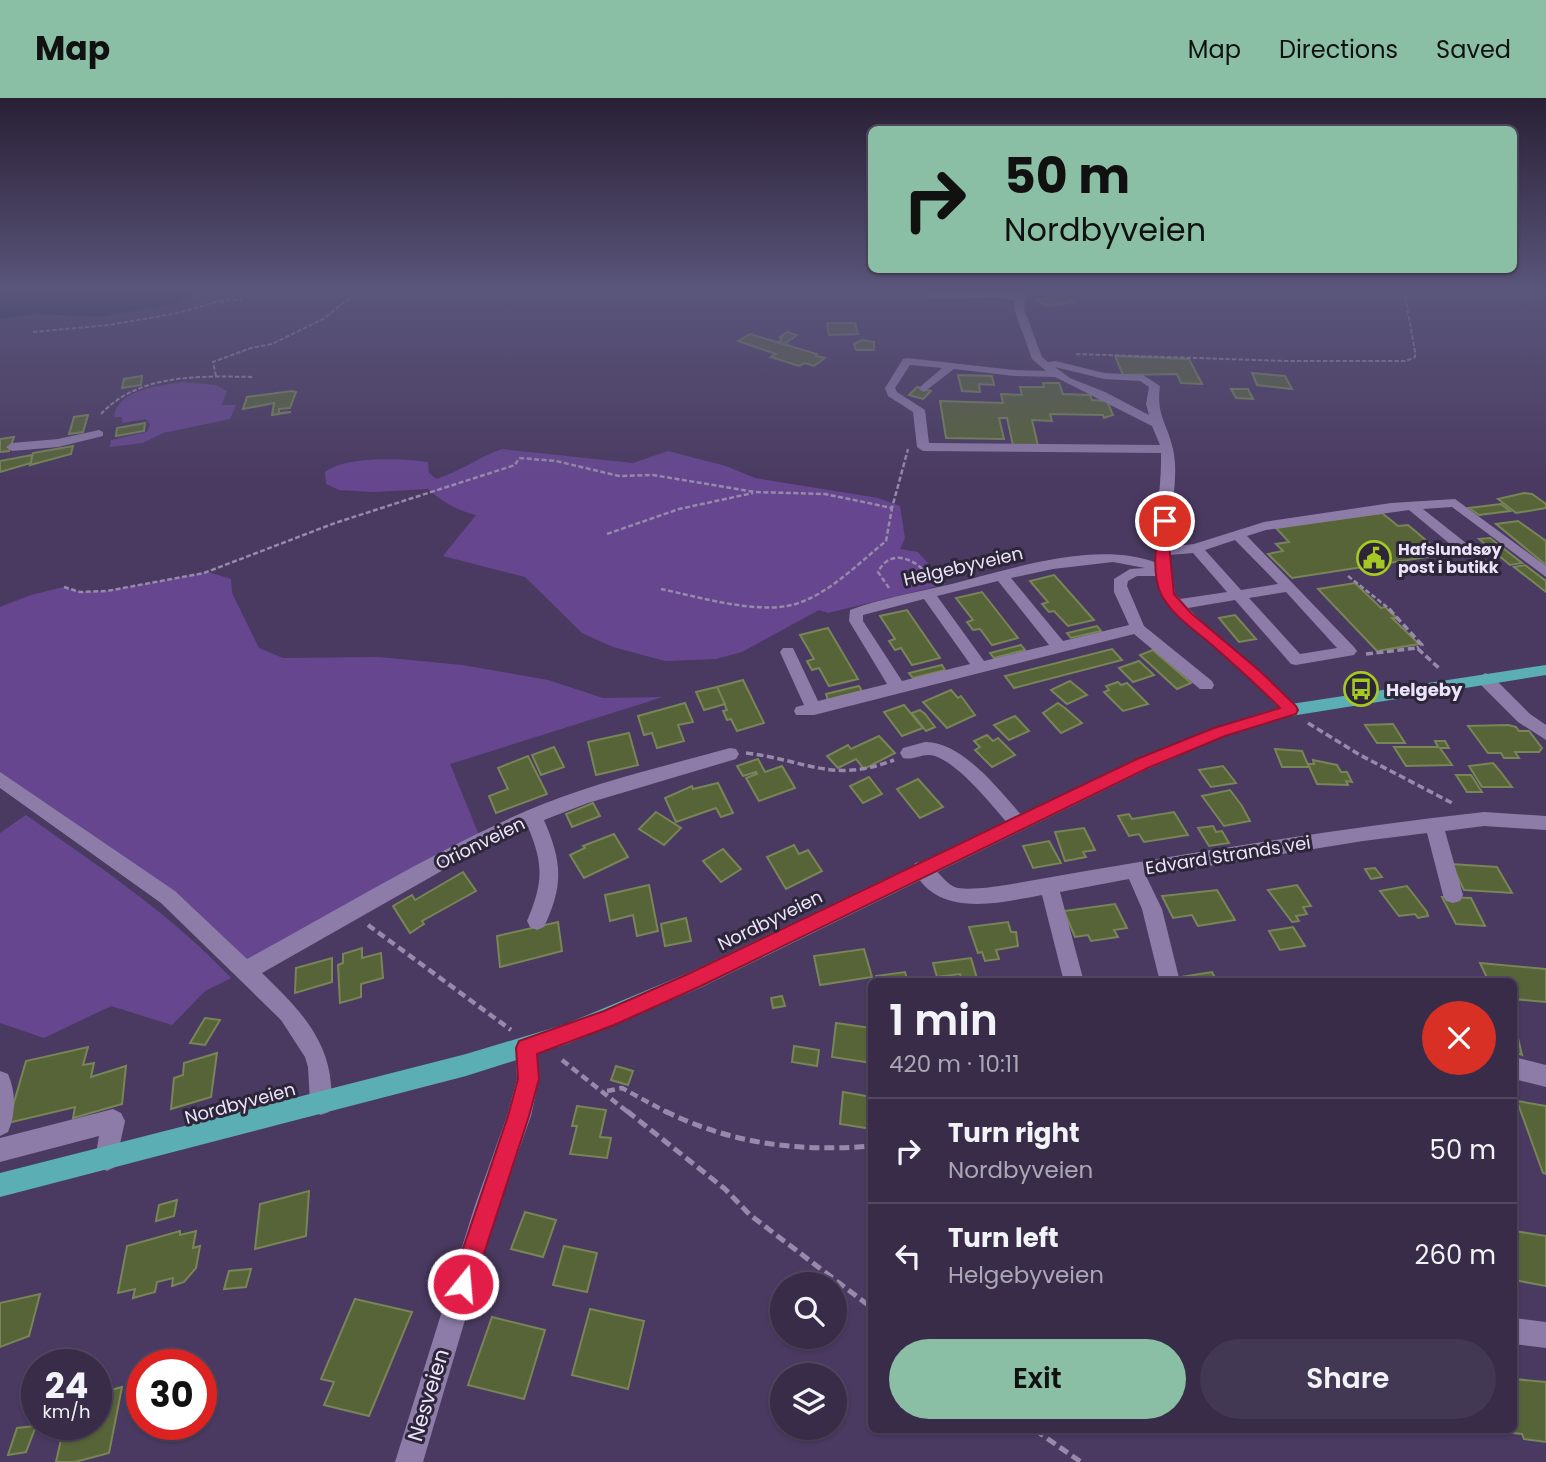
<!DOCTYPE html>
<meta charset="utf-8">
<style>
body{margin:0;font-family:Poppins,sans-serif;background:#433853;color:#f1f3f6;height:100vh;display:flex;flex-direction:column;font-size:26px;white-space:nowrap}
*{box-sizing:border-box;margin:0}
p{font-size:23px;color:#aba7b4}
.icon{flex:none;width:38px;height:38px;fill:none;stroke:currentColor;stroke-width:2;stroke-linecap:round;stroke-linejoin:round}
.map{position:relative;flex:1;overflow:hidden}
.sheet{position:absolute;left:868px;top:880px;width:649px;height:455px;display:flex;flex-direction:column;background:#382c49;border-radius:10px;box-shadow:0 2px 5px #0004,0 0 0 2px #524861}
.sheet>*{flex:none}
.hud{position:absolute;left:868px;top:28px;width:649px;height:147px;border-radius:10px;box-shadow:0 2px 5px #0004,0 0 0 2px #524861;background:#8abfa5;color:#111;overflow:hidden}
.fabs{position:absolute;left:770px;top:1174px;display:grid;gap:14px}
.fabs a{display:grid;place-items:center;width:77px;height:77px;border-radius:50%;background:#382c49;box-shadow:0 2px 5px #0004,0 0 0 2px #524861;font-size:35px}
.speed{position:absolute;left:21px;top:1251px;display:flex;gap:14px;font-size:35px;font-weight:700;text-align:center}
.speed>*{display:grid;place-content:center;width:91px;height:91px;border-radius:50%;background:#382c49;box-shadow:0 2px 5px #0004,0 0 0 2px #524861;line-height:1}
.speed small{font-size:18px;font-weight:400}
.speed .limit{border:10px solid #d22;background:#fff;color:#111}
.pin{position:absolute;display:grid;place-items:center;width:60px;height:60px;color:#fff;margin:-30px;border:4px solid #fff;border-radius:50%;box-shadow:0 2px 7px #0007}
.me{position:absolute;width:77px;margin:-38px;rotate:17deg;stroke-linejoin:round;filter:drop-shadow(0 0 5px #0008)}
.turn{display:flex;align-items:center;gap:24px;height:147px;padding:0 21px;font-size:32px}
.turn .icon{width:91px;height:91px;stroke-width:2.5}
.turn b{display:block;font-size:49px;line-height:60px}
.round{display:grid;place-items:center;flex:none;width:74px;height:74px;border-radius:37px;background:#433853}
.headline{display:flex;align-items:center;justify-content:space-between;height:119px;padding:0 21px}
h1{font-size:42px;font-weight:600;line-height:52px}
.primary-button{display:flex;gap:14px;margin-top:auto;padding:14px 21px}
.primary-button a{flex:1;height:80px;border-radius:42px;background:#8abfa5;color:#111;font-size:28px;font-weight:600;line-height:80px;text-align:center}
.primary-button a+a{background:#433853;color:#f1f3f6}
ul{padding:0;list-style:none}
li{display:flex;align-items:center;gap:21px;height:105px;padding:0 21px;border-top:2px solid #524861}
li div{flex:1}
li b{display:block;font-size:26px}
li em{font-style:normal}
header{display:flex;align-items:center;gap:42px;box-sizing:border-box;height:98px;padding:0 35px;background:#8abfa5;color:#111}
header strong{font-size:33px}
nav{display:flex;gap:38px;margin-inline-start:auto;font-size:24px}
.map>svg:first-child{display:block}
.green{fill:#66478f}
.water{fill:#122e41}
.building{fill:#576438;stroke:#778557;stroke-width:2}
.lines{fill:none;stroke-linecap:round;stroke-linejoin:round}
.path-far4{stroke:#9689a9;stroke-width:2;stroke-dasharray:4.5 2;stroke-linecap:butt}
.path-far3{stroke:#9689a9;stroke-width:2.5;stroke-dasharray:5 2.5;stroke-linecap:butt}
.path-far2{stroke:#9689a9;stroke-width:3.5;stroke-dasharray:7 3.5;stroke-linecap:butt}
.path-far1{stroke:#9689a9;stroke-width:4.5;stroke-dasharray:8 4.5;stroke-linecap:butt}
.path{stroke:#9689a9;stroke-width:5;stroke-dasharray:10 5;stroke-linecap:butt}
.minor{fill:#8d7ca8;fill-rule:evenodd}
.major{fill:#5baeb3;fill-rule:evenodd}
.route{fill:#e11d48;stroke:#92132f;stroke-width:2}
.labels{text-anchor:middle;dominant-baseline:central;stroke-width:6;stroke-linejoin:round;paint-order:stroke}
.far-poi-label{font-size:16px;font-weight:bold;fill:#ece3fb;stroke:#2c2638;text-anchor:start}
.street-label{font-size:18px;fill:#ece3fb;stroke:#2c2638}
.poi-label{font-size:18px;font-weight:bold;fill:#ece3fb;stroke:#2c2638;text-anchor:start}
.near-street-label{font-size:21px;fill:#ece3fb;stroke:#2c2638}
</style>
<header>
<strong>Map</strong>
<nav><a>Map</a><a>Directions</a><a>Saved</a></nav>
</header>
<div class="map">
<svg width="1546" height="1364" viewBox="0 0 1546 1364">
<rect width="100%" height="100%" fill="#4a3a61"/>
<g class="green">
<path d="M183,284L216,287L227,293L222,307H236L230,321L163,335L143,345L110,349L111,342L147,334L150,327L146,321L122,325V319H114C117,291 160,288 183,284Z"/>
<path d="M502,351L633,365L668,353L726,368L755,380L878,400L900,408L905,440L900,451L918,454L946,486L828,515L819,512L742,554L716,561L665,563L613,549L582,535L525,479L443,458L476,417C458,413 441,403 428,391L373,394L339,392L326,386L325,374C345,358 402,360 428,364L429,375L436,381C459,374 479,359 502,351Z"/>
<polygon points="208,474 231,481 232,495 259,550 283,560 379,559 462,567 548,582 603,600 663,599 450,666 481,742 246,873 170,797 0,681 0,509 31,497 64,489 80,494 107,493"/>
<path d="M26,717C98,768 171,816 231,880L205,893L172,927L111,908L44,940L0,925V735Z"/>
</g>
<polygon class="water" points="0,192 203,192 174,206 99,219 36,216 0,221"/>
<g class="building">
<polygon points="1063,197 1073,204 1046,208 1037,202"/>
<polygon points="827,225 855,225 858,236 829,237"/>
<polygon points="787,234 797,237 784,246 779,245 782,239 780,239"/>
<polygon points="750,236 817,256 816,258 825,260 814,268 805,265 799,268 771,259 776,256 738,243"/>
<polygon points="862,242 874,244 874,252 856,252 854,246"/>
<polygon points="1115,258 1189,261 1202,286 1181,285 1177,276 1123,277"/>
<polygon points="1252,275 1285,278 1292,291 1257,287"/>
<polygon points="958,277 992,278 994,287 979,286 980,294 962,293"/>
<polygon points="142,278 141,287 122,290 124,281"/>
<polygon points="1043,285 1059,285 1063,296 1090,297 1092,302 1107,303 1113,317 1104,320 1103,317 1050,316 1052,323 1032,322 1038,348 1013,347 1007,320 999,320 1004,341 946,340 940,303 1003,305 1001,296 1022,297 1020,289 1044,289"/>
<polygon points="917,289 931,293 923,301 909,297"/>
<polygon points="1231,291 1248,291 1253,301 1236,300"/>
<polygon points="292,293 296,294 290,310 279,311 279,315 291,314 272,317 274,305 243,311 247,299"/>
<polygon points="88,317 83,334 69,336 74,319"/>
<polygon points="145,325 144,333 116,338 117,330"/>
<polygon points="14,339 9,353 0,354 0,341"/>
<polygon points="73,348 71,356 30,367 33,355"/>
<polygon points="32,357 31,365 0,374 0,363"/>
<polygon points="1524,395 1532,396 1546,406 1546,410 1516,415 1498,401"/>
<polygon points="1501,406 1510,413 1479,417 1469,410"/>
<polygon points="1382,415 1398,428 1408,427 1434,449 1424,450 1433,458 1292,480 1268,456 1283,453 1276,446 1289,444 1276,430"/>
<polygon points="1518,423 1546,443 1546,467 1496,426"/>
<polygon points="1490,440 1522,465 1510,467 1479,441"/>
<polygon points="1525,467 1546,483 1546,494 1514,469"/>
<polygon points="1054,477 1094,522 1068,528 1054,513 1049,514 1042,506 1048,504 1030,483"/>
<polygon points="1355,485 1381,510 1385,509 1397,520 1392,520 1419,546 1377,553 1318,491"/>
<polygon points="982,494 1018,540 992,547 980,531 973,532 967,524 973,522 956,500"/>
<polygon points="907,512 940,560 912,567 901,550 895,552 889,543 895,541 880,518"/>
<polygon points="1235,517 1256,541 1239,544 1219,520"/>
<polygon points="1097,528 1101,533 1071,540 1067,535"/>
<polygon points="828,530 858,581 829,588 819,570 812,572 807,563 814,561 800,537"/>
<polygon points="1021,547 1025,552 994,560 990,555"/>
<polygon points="1112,551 1122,562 1014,590 1005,578"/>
<polygon points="1153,552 1191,585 1177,591 1140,557"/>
<polygon points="1139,563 1154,577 1133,584 1119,570"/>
<polygon points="942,567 945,572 913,580 909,575"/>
<polygon points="743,582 764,625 737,633 731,621 727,622 723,613 727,612 717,589"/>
<polygon points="1070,583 1087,597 1067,606 1051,592"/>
<polygon points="1118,584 1121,587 1127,585 1148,606 1123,613 1104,594 1109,592 1106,588"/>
<polygon points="859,588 862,593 828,602 826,596"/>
<polygon points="717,589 725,606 704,612 696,594"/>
<polygon points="951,592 958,600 961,598 975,617 947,630 923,604"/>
<polygon points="685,605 693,624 678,627 684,643 657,650 652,635 644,637 638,618"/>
<polygon points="1058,605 1065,610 1082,625 1061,635 1043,615"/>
<polygon points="904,607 923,630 902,638 884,614"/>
<polygon points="920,612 925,616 935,629 926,633 912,615"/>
<polygon points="1015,618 1029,633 1009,642 994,627"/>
<polygon points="1393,626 1405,645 1377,645 1365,627"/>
<polygon points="1508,627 1516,629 1519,633 1529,633 1542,650 1539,654 1515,654 1519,660 1504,660 1501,655 1488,655 1468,628"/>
<polygon points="629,635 638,667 596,677 588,644"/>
<polygon points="987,637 993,643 998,640 1015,657 992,669 975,652 980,649 974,643"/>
<polygon points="879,638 895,655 864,671 856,661 838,670 827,658 848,647 851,651"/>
<polygon points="1435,643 1445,643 1449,650 1440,650 1452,667 1406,668 1394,649 1438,649"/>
<polygon points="554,649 564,669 541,677 532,657"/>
<polygon points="1275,651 1302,653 1309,669 1282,669"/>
<polygon points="528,658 547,696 496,715 489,698 508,691 498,670"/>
<polygon points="758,661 765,674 782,668 795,690 759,703 746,680 757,676 756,674 743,678 737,668"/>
<polygon points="1313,662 1337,667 1341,674 1347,674 1352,684 1346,683 1348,687 1317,686 1308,666 1314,666"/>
<polygon points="1493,665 1499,672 1512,689 1482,689 1469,668"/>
<polygon points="1223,668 1236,685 1211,689 1199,672"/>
<polygon points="1456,677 1471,677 1482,694 1467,694"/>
<polygon points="869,679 882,696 863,705 850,688"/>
<polygon points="918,681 943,709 920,720 897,691"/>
<polygon points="718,685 733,715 721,719 716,710 676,724 665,700 692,688 693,691"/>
<polygon points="1230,692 1242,708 1250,723 1224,728 1202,698"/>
<polygon points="593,705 600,718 572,729 566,716"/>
<polygon points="656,714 681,730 664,747 639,731"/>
<polygon points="1174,714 1188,737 1144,744 1139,736 1129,738 1118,718 1129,716 1132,721"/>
<polygon points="1213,728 1216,734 1222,733 1229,745 1209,748 1198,730"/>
<polygon points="1084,730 1095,752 1083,754 1086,759 1065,763 1055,734"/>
<polygon points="614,736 628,759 584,780 570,757 585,750 583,748"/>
<polygon points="1049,743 1061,765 1033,770 1023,748"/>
<polygon points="794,747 799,756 808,752 822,773 786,791 767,759"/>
<polygon points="723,751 741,771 721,784 703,763"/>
<polygon points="1451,766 1497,769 1512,795 1464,792"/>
<polygon points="1375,770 1382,779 1371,781 1365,771"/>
<polygon points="463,774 476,793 422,823 424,826 410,835 393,808 412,797 415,802"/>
<polygon points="649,787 658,833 637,838 633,817 610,823 605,797"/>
<polygon points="1297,787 1311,808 1303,809 1307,816 1296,818 1299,823 1292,824 1268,792"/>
<polygon points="1407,788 1427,814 1428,818 1418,820 1415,816 1399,818 1380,793"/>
<polygon points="1217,792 1235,822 1198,828 1192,817 1173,820 1162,798"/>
<polygon points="1442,799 1471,800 1485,828 1456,826"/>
<polygon points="1115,806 1127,830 1114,832 1118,839 1091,843 1088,837 1075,839 1064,813"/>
<polygon points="686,820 691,843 665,848 661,826"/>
<polygon points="558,824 562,853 500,869 497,838"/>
<polygon points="1008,824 1011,834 1016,834 1018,848 996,852 999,861 985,863 982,854 978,855 969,829"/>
<polygon points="1293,829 1305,848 1280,852 1269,833"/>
<polygon points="362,850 362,860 381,855 383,880 361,886 361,899 340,905 338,867 343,865 343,856"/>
<polygon points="864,851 872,879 820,887 814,858"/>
<polygon points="332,860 332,884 295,895 296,870"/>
<polygon points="971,860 978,884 962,884 960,876 937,879 933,865"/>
<polygon points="1480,865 1546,871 1546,904 1514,901 1514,884 1489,884"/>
<polygon points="905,874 908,884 877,884 876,878"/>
<polygon points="1212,874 1217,884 1184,884 1181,879"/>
<polygon points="782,898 785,908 773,910 771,900"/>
<polygon points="205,920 220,922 205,947 190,945"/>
<polygon points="836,925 872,930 872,965 832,959"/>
<polygon points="1514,935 1517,936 1522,957 1514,954"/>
<polygon points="794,948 819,952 817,968 792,964"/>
<polygon points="88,949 83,967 94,965 91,979 126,968 122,1006 73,1020 75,1009 8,1025 26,963"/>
<polygon points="217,955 211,999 171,1011 174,980 183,977 184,965"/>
<polygon points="616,968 633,973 628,987 611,982"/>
<polygon points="843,994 872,999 872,1031 840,1026"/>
<polygon points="1517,1003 1546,1008 1546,1076 1543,1075"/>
<polygon points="577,1008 606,1012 600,1039 611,1040 607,1060 570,1056 577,1028 572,1028"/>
<polygon points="309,1093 306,1138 255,1151 260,1106"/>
<polygon points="177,1102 174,1118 156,1123 159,1107"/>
<polygon points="525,1114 556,1122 543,1159 511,1151"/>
<polygon points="180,1133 180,1137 196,1133 193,1150 200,1148 196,1170 184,1184 172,1188 173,1180 157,1184 155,1194 133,1200 135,1191 118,1195 127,1148"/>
<polygon points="1514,1133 1546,1138 1546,1188 1514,1182"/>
<polygon points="564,1148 597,1155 587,1194 553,1187"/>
<polygon points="251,1171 246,1189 224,1191 229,1173"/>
<polygon points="40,1196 29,1238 0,1249 0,1205"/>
<polygon points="355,1201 412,1214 369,1318 324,1307 334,1284 321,1281"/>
<polygon points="590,1211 644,1223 628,1291 572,1277"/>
<polygon points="492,1219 545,1232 524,1301 468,1287"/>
<polygon points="1514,1281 1546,1284 1546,1344 1524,1341 1522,1336 1503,1334 1502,1332 1514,1332"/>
<polygon points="122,1289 109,1355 75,1364 56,1364 62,1337 56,1339 59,1326 96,1326 96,1296"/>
<polygon points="36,1328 26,1354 8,1357 17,1330"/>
</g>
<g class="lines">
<g class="path-far4">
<polyline points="220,204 242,201"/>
<polyline points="33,234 109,227 178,215 257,192"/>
<polyline points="1076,256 1286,263 1406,263 1415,259 1415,253 1404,192"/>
<polyline points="216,278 213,264 251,250 272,246 325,220 353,197 355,192"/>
<path d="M101,316C139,275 202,278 254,279"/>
</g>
<g class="path-far3">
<polyline points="607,436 679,411 753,395"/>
<polyline points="1348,478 1392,513"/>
<polyline points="64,489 80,494 107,493 204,475 335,425 515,367 519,360 556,363 619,378 653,377 755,394 825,396 892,410 908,351"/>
<path d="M889,490L878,474C891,448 919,462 931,482"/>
<path d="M661,491C700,499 766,520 804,503C835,490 860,464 886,443L892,410"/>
</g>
<g class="path-far2">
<polyline points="1389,511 1422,547 1417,550"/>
<polyline points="1366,556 1417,550 1440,571"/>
<polyline points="1308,625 1360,657 1454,706"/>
<path d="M746,655C806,662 832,686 894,662"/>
</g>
<g class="path-far1">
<polyline points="368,827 511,932"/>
<polyline points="562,962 629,1015"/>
<polyline points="607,993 622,990 668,1015"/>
</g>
<g class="path">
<polyline points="627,1013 725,1091 750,1117 872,1210"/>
<path d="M665,1013C731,1046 799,1054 872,1048"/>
<polyline points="1035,1332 1081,1364"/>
</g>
<g class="minor">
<path d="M1025,192H1035L1025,201L1024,211L1042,259L1048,264L1056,263L1104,275L1143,277L1160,288C1156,317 1167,325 1173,351C1180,383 1168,417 1169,449L1194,446L1264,424L1391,405L1455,401L1546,468V479L1452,409L1423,411L1471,449V455H1461L1409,412L1266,432L1247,438L1354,549L1357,553L1354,557L1296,567L1291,566L1235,502L1188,510C1222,545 1262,574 1297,608L1299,612L1297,616H1285L1250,581L1170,510L1161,497L1159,478H1137L1128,483L1127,488L1144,528L1212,583L1214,587L1212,591H1200L1134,536L814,617H796L794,613L796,609L804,607L780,554L783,550H793L818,603L887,586L849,523L850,512C880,501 912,495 943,488C1006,473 1094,441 1157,465C1153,428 1162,391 1161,355L923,353L917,349L913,314L888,298L885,290L903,261L907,260L1014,272L1046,273L1032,261L1014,211L1015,202L996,199L930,201L925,198L930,195L996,193L1018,197ZM910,267L942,270L920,289L919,291L924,294L954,271L1014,278L1055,279L1152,328L1160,347L929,345L925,312L897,294L895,290ZM1055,269L1104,281L1140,283L1149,289L1146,306L1149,317L1105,294L1070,280ZM1235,442L1278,486L1241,492L1205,452ZM1193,455L1227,494L1180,501L1175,496L1170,457ZM1113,464L1145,470L1130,471L1114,481V494L1129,527L1063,543L1011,480L1053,471ZM998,483L1049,547L984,563L937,498ZM1286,494L1337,550L1300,556L1249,500ZM924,501L970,566L902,583L863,523V517Z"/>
<polygon points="99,332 103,334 103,338 58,349 12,353 6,349 12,345 58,341"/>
<polygon points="1485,575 1491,577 1530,616 1546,627 1546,642 1518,624 1479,585 1477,581"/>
<path d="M925,644C962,643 1001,694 1023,719L1026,724L1023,729L1017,731L1011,729C992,708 962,668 935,658C923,654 914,663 903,660L900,655L903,650Z"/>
<path d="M730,650L736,651L739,656L736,661L588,705L544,722C562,764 564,786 544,829L537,832L530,829L527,823C543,785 544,767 528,729L452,767L262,875C295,907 328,939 331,987C332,997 333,1005 329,1014L321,1017L313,1014L310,1006L308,969L305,959L281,922L161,805L0,690V674L175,793L247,861C339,811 430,755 526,713C591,685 662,669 730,650Z"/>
<path d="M1484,714L1546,718V732L1484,728L1445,733L1463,797L1460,803L1453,805L1446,803L1443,797L1427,735L1363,743L1146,778L1162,811L1180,884H1160L1142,811L1129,781L1060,794L1084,884H1064L1042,797C998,805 937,821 913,771L915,765C934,759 941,786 958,790C972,792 993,789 1006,787C1165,759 1323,732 1484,714Z"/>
<polygon points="526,939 534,942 537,950 539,981 531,1018 499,1107 423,1364 395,1364 475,1107 507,1018 517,981 515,950 518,942"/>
<polygon points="1514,959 1546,967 1546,989 1514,981"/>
<path d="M0,973L8,976C16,994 16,1016 8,1034L0,1038Z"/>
<polygon points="113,1011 121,1015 125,1023 115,1069 107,1073 99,1069 95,1061 99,1038 0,1064 0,1040"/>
<polygon points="1514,1220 1546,1224 1546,1250 1514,1246"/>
</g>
<polygon class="major" points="1546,567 1546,577 1291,618 1225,638 1148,671 702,889 567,946 466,978 0,1099 0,1075 466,956 566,926 688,875 1136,661 1213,630 1291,606"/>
</g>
<linearGradient id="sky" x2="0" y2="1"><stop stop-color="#292035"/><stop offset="0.5" stop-color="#5a557b"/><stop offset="1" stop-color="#5a557b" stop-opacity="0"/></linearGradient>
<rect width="1546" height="383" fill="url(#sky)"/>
<path class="route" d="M1165,419L1171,423L1169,446L1174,496L1191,515L1261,574L1296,608L1298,612L1296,616L1225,638L1148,670L701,888L614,927L537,956L539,981L529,1018L474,1186L471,1194L463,1198L454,1194L451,1186L508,1018L518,981L516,950L519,943L604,913L688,876L1137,661L1214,630L1280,610C1258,588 1236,568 1212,547C1196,533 1173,518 1162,498C1151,478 1156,444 1159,423Z"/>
<defs>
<g id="civic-ring" transform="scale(1.75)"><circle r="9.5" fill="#2c2638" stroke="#a5c823" stroke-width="1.5"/><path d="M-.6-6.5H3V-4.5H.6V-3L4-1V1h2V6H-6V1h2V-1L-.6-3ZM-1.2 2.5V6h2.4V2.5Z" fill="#a5c823"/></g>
<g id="bus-ring" transform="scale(1.75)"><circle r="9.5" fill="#2c2638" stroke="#a5c823" stroke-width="1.5"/><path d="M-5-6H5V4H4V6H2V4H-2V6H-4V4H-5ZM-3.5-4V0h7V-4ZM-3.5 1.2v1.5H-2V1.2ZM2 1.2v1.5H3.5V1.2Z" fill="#a5c823"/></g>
</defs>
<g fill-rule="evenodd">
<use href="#civic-ring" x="1374" y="460"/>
<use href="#bus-ring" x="1361" y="591"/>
</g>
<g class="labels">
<g class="far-poi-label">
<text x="1398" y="451">Hafslundsøy<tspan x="1398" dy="18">post i butikk</tspan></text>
</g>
<g class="street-label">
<text transform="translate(963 468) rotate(-13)">Helgebyveien</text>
<text transform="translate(480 745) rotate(-26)">Orionveien</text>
<text transform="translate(1228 757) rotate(-9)">Edvard Strands vei</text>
<text transform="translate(770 822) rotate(-26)">Nordbyveien</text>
<text transform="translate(240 1005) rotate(-15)">Nordbyveien</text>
</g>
<g class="poi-label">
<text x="1386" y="591">Helgeby</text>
</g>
<g class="near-street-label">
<text transform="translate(428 1297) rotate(-73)">Nesveien</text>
</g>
</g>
</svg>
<div class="fabs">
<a><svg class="icon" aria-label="search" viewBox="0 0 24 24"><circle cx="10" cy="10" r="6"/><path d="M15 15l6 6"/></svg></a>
<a><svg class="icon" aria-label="layers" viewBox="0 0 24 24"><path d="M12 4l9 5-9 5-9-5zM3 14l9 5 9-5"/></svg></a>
</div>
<div class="speed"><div>24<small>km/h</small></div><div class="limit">30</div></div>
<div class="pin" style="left:1165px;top:423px;background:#d93025"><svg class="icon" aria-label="arrive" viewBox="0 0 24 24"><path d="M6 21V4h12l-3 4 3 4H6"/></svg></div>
<svg class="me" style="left:463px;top:1186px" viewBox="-20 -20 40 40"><circle r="17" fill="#e11d48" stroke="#fff" stroke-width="3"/><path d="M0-11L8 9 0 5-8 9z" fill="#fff"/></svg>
<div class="hud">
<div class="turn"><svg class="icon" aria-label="right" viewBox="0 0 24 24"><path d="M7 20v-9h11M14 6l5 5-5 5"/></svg><div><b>50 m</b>Nordbyveien</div></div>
</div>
<section class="sheet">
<div class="headline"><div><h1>1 min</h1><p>420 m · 10:11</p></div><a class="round" style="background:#d93025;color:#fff"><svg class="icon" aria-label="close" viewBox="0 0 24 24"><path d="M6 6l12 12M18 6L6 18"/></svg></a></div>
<ul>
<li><svg class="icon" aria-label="right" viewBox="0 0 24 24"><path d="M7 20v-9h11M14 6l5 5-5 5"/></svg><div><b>Turn right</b><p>Nordbyveien</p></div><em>50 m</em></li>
<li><svg class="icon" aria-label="left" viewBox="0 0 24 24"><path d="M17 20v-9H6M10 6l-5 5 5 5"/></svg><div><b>Turn left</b><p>Helgebyveien</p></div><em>260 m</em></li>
</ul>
<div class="primary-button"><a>Exit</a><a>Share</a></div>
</section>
</div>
